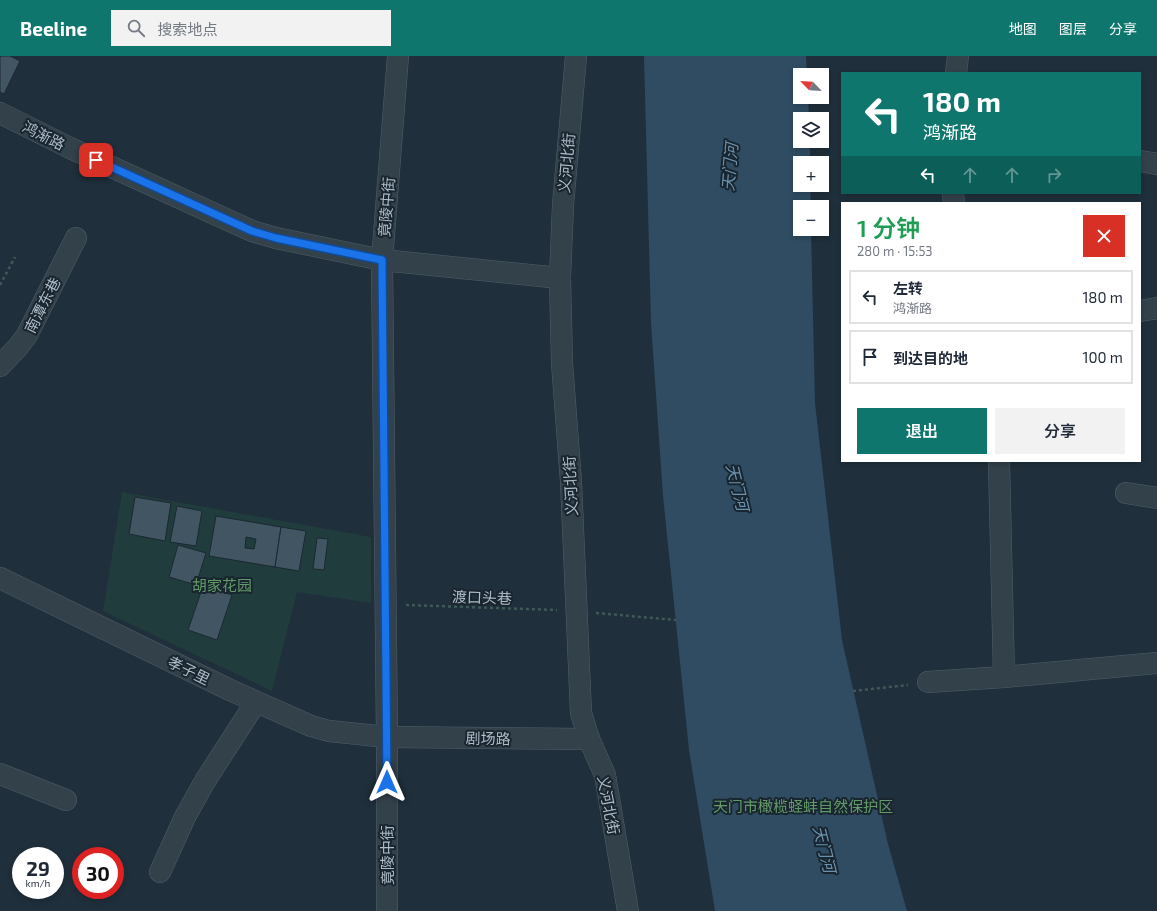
<!DOCTYPE html>
<html lang="zh">
<meta charset="utf-8">
<style>
body{margin:0;font-family:"Exo 2","Noto Sans SC",sans-serif;background:#f2f2f3;color:#1f2937;height:100vh;display:flex;flex-direction:column;font-size:15px;white-space:nowrap}
*{box-sizing:border-box;margin:0}
p{font-size:13px;color:#747a83}
.icon{flex:none;width:22px;height:22px;fill:none;stroke:currentColor;stroke-width:2;stroke-linecap:round;stroke-linejoin:round}
.map{position:relative;flex:1;overflow:hidden}
.panel{position:absolute;left:841px;top:146px;width:300px;height:260px;display:flex;flex-direction:column;background:#fff;border-radius:0px;box-shadow:0 2px 6px #0003}
.panel>*{flex:none}
.guide{position:absolute;left:841px;top:16px;width:300px;height:122px;border-radius:0px;box-shadow:0 2px 6px #0003;background:#0f766e;color:#fff;overflow:hidden}
.needle{width:26px;rotate:295deg}
.controls{position:absolute;left:793px;top:12px;display:grid;gap:8px}
.controls a{display:grid;place-items:center;width:36px;height:36px;border-radius:0px;background:#fff;box-shadow:0 2px 6px #0003;font-size:20px}
.speed{position:absolute;left:12px;top:791px;display:flex;gap:8px;font-size:20px;font-weight:700;text-align:center}
.speed>*{display:grid;place-content:center;width:52px;height:52px;border-radius:50%;background:#fff;box-shadow:0 2px 6px #0003;line-height:1}
.speed small{font-size:10px;font-weight:400}
.speed .limit{border:6px solid #d22;background:#fff;color:#111}
.pin{position:absolute;display:grid;place-items:center;width:34px;height:34px;color:#fff;margin:-17px;border-radius:8px;box-shadow:0 2px 6px #0006}
.me{position:absolute;width:44px;margin:-22px;rotate:0deg;stroke-linejoin:round;filter:drop-shadow(0 0 3px #0008)}
.turn{display:flex;align-items:center;gap:14px;height:84px;padding:0 16px;font-size:18px}
.turn .icon{width:52px;height:52px;stroke-width:2.5}
.turn b{display:block;font-size:28px;line-height:34px}
.lanes{display:flex;align-items:center;height:38px;padding:0 16px;background:#0003;justify-content:center;gap:20px;direction:ltr}
.lanes .off{opacity:.35}
.round{display:grid;place-items:center;flex:none;width:42px;height:42px;border-radius:0px;background:#f2f2f3}
.summary{display:flex;align-items:center;justify-content:space-between;height:68px;padding:0 16px}
h1{font-size:24px;font-weight:600;line-height:30px;color:#1e9e55}
.primary-button{display:flex;gap:8px;margin-top:auto;padding:8px 16px}
.primary-button a{flex:1;height:46px;border-radius:0px;background:#0f766e;color:#fff;font-size:16px;font-weight:600;line-height:46px;text-align:center}
.primary-button a+a{background:#f2f2f3;color:#1f2937}
ul{padding:0;list-style:none}
li{display:flex;align-items:center;gap:12px;height:54px;margin:0 8px 6px;padding:0 8px;border:2px solid #e0e1e3;border-radius:0px}
li div{flex:1}
li b{display:block;font-size:15px}
li em{font-style:normal}
header{display:flex;align-items:center;gap:24px;box-sizing:border-box;height:56px;padding:0 20px;background:#0f766e;color:#fff}
header strong{font-size:19px}
nav{display:flex;gap:22px;margin-inline-start:auto;font-size:14px}
.search{width:280px;height:36px;background:#f2f2f3;display:flex;align-items:center;gap:10px;box-sizing:border-box;padding:0 14px;border-radius:0px;color:#747a83;font-size:15px}
.map>svg:first-child{display:block}
.green{fill:#213c3c}
.water{fill:#2f4c62}
.building{fill:#425563;stroke:#1b2832;fill-rule:evenodd}
.lines{fill:none;stroke-linecap:round;stroke-linejoin:round}
.minor-casing{stroke:#515f69;stroke-width:22}
.path{stroke:#3f5958;stroke-width:2.5;stroke-dasharray:3 3;stroke-linecap:butt}
.minor{stroke:#33414b;stroke-width:21}
.route-casing{stroke:#114b97;stroke-width:10}
.route{stroke:#1a73e8;stroke-width:7}
.labels{text-anchor:middle;dominant-baseline:central;stroke-width:4;stroke-linejoin:round;paint-order:stroke}
.street-label{font-size:15px;fill:#aebcc8;stroke:#192630}
.park-label{font-size:15px;fill:#639b68;stroke:#192630}
.water-label{font-size:16px;font-style:italic;fill:#6b92ae;stroke:#192630}
</style>
<header>
<strong>Beeline</strong>
<div class="search"><svg class="icon" aria-label="search" viewBox="0 0 24 24"><circle cx="10" cy="10" r="6"/><path d="M15 15l6 6"/></svg>搜索地点</div>
<nav><a>地图</a><a>图层</a><a>分享</a></nav>
</header>
<div class="map">
<svg width="1157" height="855" viewBox="0 0 1157 855">
<rect width="100%" height="100%" fill="#1f2f3b"/>
<polygon class="green" points="122,436 371,481 371,547 297,536 272,635 103,555"/>
<polygon class="water" points="644,0 806,0 807,19 800,19 800,41 808,41 809,63 800,63 800,85 810,85 810,107 800,107 800,129 810,129 811,151 800,151 800,173 811,173 815,347 842,584 888,788 907,855 715,855 689,694 663,440 651,267"/>
<g class="building">
<polygon points="0,0 10,0 20,5 4,38 0,36"/>
<polygon points="135,441 171,447 165,485 129,478"/>
<polygon points="177,450 202,455 196,490 170,486"/>
<path d="M216,460L281,471L275,511L209,500ZM246,481L256,483L254,493L245,492Z"/>
<polygon points="281,471 306,475 299,515 275,511"/>
<polygon points="317,482 328,483 324,514 313,513"/>
<polygon points="178,489 206,497 196,529 169,521"/>
<polygon points="203,530 232,539 217,584 188,574"/>
</g>
<g class="lines">
<g class="minor-casing">
<g id="minor">
<polyline points="576,0 563,149 560,222 562,307 571,426 581,657 589,683 605,719 628,855"/>
<polyline points="956,17 958,0"/>
<polyline points="0,57 70,92 252,175 276,182 382,204 560,222"/>
<polyline points="1140,105 1157,108"/>
<polyline points="953,137 954,147"/>
<polyline points="1140,255 1157,252"/>
<polyline points="0,310 18,291 27,279 76,182"/>
<polyline points="999,405 1004,621"/>
<polyline points="1126,437 1157,442"/>
<polyline points="0,522 230,634 311,670 329,675 387,681 589,683"/>
<polyline points="928,626 1004,621 1157,607"/>
<polyline points="0,718 66,744"/>
<polyline points="160,816 185,761 205,725 256,646"/>
<polyline points="387,855 387,681 382,204 398,0"/>
</g>
</g>
<g class="path">
<polyline points="0,229 15,201"/>
<polyline points="406,549 557,554"/>
<polyline points="596,557 676,564"/>
<polyline points="853,635 908,629"/>
</g>
<use href="#minor" class="minor"/>
</g>
<g class="lines">
<g class="route-casing">
<polyline id="route" points="96,104 252,175 276,182 382,204 387,726"/>
</g>
<use href="#route" class="route"/>
</g>
<g class="labels">
<g class="street-label">
<text transform="translate(44 79) rotate(27)">鸿渐路</text>
<text transform="translate(566 107) rotate(-85)">义河北街</text>
<text transform="translate(386 151) rotate(-85)">竟陵中街</text>
<text transform="translate(42 249) rotate(-63)">南潭东巷</text>
<text transform="translate(570 430) rotate(-93)">义河北街</text>
<text transform="translate(482 541) rotate(2)">渡口头巷</text>
<text transform="translate(189 614) rotate(26)">孝子里</text>
<text transform="translate(488 682) rotate(1)">剧场路</text>
<text transform="translate(609 749) rotate(79)">义河北街</text>
<text transform="translate(387 799) rotate(-90)">竟陵中街</text>
</g>
<g class="park-label">
<text x="222" y="529">胡家花园</text>
<text x="803" y="750">天门市橄榄蛏蚌自然保护区</text>
</g>
<g class="water-label">
<text transform="translate(729 111) rotate(-85)">天门河</text>
<text transform="translate(738 431) rotate(76)">天门河</text>
<text transform="translate(825 793) rotate(76)">天门河</text>
</g>
</g>
</svg>
<div class="controls">
<a><svg class="needle" viewBox="-14 -14 28 28"><path d="M0-13l5 13h-10z" fill="#e53935"/><path d="M0 13l5-13h-10z" fill="#747a83"/></svg></a>
<a><svg class="icon" aria-label="layers" viewBox="0 0 24 24"><path d="M12 4l9 5-9 5-9-5zM3 14l9 5 9-5"/></svg></a>
<a>+</a>
<a>−</a>
</div>
<div class="speed"><div>29<small>km/h</small></div><div class="limit">30</div></div>
<div class="pin" style="left:96px;top:104px;background:#d93025"><svg class="icon" aria-label="arrive" viewBox="0 0 24 24"><path d="M6 21V4h12l-3 4 3 4H6"/></svg></div>
<svg class="me" style="left:387px;top:726px" viewBox="-20 -20 40 40"><path d="M0-17L14 15 0 8-14 15z" fill="#1a73e8" stroke="#fff" stroke-width="4"/></svg>
<div class="guide">
<div class="turn"><svg class="icon" aria-label="left" viewBox="0 0 24 24"><path d="M17 20v-9H6M10 6l-5 5 5 5"/></svg><div><b>180 m</b>鸿渐路</div></div>
<div class="lanes"><svg class="icon" aria-label="left" viewBox="0 0 24 24"><path d="M17 20v-9H6M10 6l-5 5 5 5"/></svg><svg class="icon off" aria-label="ahead" viewBox="0 0 24 24"><path d="M12 20V5M6 11l6-6 6 6"/></svg><svg class="icon off" aria-label="ahead" viewBox="0 0 24 24"><path d="M12 20V5M6 11l6-6 6 6"/></svg><svg class="icon off" aria-label="right" viewBox="0 0 24 24"><path d="M7 20v-9h11M14 6l5 5-5 5"/></svg></div>
</div>
<section class="panel">
<div class="summary"><div><h1>1 分钟</h1><p>280 m · 15:53</p></div><a class="round" style="background:#d93025;color:#fff"><svg class="icon" aria-label="close" viewBox="0 0 24 24"><path d="M6 6l12 12M18 6L6 18"/></svg></a></div>
<ul>
<li><svg class="icon" aria-label="left" viewBox="0 0 24 24"><path d="M17 20v-9H6M10 6l-5 5 5 5"/></svg><div><b>左转</b><p>鸿渐路</p></div><em>180 m</em></li>
<li><svg class="icon" aria-label="arrive" viewBox="0 0 24 24"><path d="M6 21V4h12l-3 4 3 4H6"/></svg><div><b>到达目的地</b></div><em>100 m</em></li>
</ul>
<div class="primary-button"><a>退出</a><a>分享</a></div>
</section>
</div>
